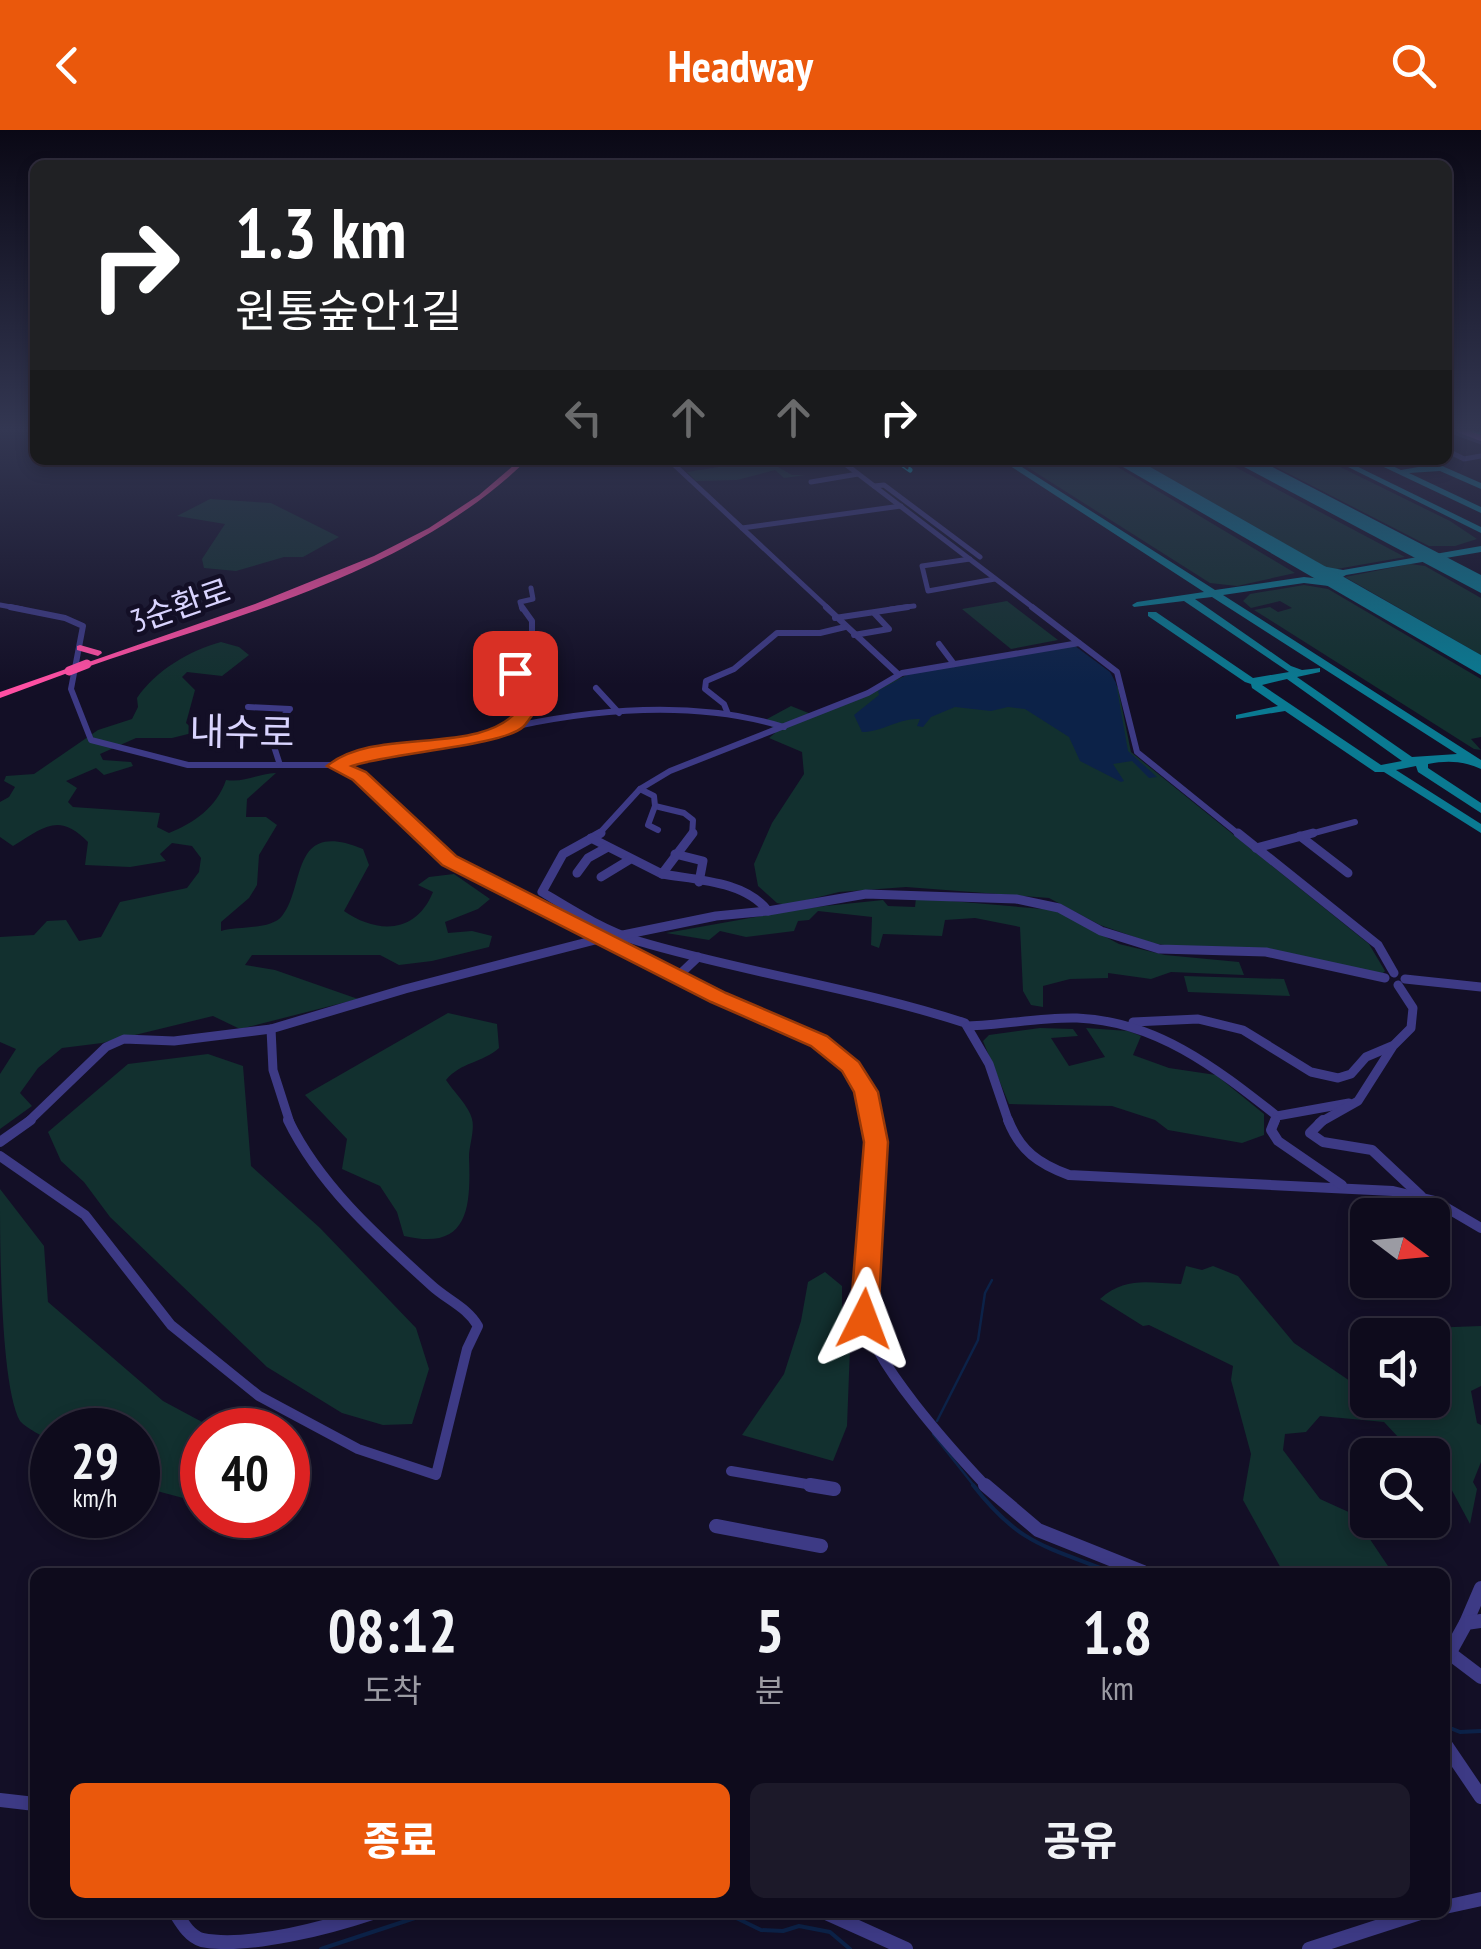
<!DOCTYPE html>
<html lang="ko">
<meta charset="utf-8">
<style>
body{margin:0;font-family:"PT Sans Narrow","Noto Sans KR",sans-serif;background:#1c1929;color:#f1f3f6;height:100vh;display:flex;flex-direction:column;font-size:38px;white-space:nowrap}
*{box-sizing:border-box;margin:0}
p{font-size:32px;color:#9b9ba3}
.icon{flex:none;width:55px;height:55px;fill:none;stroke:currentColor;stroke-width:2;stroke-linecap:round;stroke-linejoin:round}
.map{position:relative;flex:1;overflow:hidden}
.sheet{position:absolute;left:30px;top:1438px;width:1420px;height:350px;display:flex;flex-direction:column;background:#0e0b1c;border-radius:15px;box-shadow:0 5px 15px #0003,0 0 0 2px #2e2b3b}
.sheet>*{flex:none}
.hud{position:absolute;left:30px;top:30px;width:1422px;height:305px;border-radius:15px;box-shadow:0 5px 15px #0003,0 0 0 2px #2e2b3b;background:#202124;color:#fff;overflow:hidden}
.needle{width:65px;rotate:106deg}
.controls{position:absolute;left:1350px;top:1068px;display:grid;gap:20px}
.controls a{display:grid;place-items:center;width:100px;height:100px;border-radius:15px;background:#0e0b1c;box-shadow:0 5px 15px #0003,0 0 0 2px #2e2b3b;font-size:50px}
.speed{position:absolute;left:30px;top:1278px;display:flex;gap:20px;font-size:50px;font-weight:700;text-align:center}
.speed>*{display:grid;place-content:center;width:130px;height:130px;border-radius:50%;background:#0e0b1c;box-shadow:0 5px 15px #0003,0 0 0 2px #2e2b3b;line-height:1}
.speed small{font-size:25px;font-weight:400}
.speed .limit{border:15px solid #d22;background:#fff;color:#111}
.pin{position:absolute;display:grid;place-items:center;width:85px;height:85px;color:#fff;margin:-42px;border-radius:20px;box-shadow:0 5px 15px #0006}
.me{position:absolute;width:110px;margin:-55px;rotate:3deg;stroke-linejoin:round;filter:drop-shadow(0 0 8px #0008)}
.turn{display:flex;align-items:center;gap:35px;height:210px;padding:0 40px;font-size:45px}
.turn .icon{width:130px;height:130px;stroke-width:2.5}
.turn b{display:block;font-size:70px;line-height:85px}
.lanes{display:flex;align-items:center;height:95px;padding:0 40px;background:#0003;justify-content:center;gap:50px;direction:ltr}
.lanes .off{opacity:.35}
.eta{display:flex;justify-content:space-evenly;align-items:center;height:170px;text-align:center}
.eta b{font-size:60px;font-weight:800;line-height:70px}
.button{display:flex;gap:20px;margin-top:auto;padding:20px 40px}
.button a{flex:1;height:115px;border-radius:15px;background:#ea580c;color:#fff;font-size:40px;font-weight:800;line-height:115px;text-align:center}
.button a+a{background:#1c1929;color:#f1f3f6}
header{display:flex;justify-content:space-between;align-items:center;height:130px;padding:0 40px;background:#ea580c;color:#fff;font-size:45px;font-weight:800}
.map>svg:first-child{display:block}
.green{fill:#12302f}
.water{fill:#0c2248}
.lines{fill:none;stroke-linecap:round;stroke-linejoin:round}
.stream-far1{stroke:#0c2248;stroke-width:2.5}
.stream{stroke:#0c2248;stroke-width:4}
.taxiway{fill:#0a7a92;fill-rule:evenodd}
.runway{fill:#0a7a92;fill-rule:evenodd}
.minor-far4{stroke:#3d3a85;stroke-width:5}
.minor-far3{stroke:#3d3a85;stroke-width:6}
.minor-far2{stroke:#3d3a85;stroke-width:9}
.minor-far1{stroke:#3d3a85;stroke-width:10}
.minor{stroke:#3d3a85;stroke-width:14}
.major{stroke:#c25bff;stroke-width:6}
.highway{fill:#ff4fa3;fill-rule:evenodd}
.rail-casing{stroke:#00e5ff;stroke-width:5}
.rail{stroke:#130f26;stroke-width:2.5;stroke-dasharray:5;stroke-linecap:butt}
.highway-bridge{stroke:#ff4fa3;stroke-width:9}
.route{fill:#ea580c;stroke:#983908;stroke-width:2.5}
.labels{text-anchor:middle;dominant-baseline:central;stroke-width:9;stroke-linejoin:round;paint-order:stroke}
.far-street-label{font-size:32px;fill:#d9d4ff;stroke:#130f26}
.street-label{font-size:38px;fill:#d9d4ff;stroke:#130f26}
</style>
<header><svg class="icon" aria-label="back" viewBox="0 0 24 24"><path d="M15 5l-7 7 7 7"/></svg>Headway<svg class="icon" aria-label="search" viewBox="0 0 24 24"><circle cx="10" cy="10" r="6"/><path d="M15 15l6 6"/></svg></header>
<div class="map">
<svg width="1481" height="1819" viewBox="0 0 1481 1819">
<rect width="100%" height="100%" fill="#130f26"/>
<g class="green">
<polygon points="723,330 781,330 778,337 792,345 806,345 784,348 775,340 737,350 696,351 687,342 719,337"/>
<polygon points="1016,330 1106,330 1295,443 1237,456 1210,453"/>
<polygon points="1138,330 1222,330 1405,427 1331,440"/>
<polygon points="1262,330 1326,330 1450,391 1477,409 1455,416 1429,416"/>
<polygon points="210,369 271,373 339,407 303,427 284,427 236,441 204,438 202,429 225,394 177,386"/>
<polygon points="1410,434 1425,436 1481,468 1481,525 1345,447"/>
<polygon points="1304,455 1328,459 1481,549 1481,607 1471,609 1481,620 1474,619 1254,480 1270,477 1278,482 1292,478 1280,471 1251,478 1243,471 1250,464"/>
<polygon points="1007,471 1058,510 1011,519 962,479"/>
<path d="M221,512L239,517L249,525L222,546L187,542L182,547L195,560L186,593L196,602L172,608H136L100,624L103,630L131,632L133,636L104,645L96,638L66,651L77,658L68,672L73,677L160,683L157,697L169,703C194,693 217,677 226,650C244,653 257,644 276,643L247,669L246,687H266L277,695L259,725L257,755L249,768L221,792V801C238,796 271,800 282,786C306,757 289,688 363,719L369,735L344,781C377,804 416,804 433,762L418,755L429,747L454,744L490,769L478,779L445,792L448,803L472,801L492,806L489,817L432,831L399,835L380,825H252L245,835L275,840L358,869L240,899L213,886L102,913L62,918L38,938L20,963L32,976L0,999V944L16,919L0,912V807L34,805L47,791L66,790L79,811L101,807L120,772L187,758L199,742L201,728L192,716L172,713L160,724L166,731L130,737L85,735L88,712C59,682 44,697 13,716L0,707V672L9,667L15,657L4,651L6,646L34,644L98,600L132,589L138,577L137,568C156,540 189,521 221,512Z"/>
<polygon points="909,544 1110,546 1118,558 1131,622 1369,814 1385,841 1380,846 1299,825 1251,819 1199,821 1152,813 1100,795 1049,768 906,757 839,762 787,775 777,773 758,756 754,734 772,693 804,644 802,622 769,608 775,603 767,589 791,576 816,586"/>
<polygon points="916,768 1055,780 1119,814 1165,825 1239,832 1244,845 1171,842 1151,849 1108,843 1108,848 1070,849 1043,856 1043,877 1031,875 1023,861 1020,797 975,788 945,790 942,806 883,804 879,818 871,815 872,787 818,781 809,790 798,791 794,801 746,807 720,801 709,810 666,803 806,778 883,770 888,776 915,777"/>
<polygon points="1184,846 1284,849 1290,866 1188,862"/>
<path d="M448,883L497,894L499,918C482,933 461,932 446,950C453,961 469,976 472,989C475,1000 469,1016 469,1027C471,1079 468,1121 404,1106L397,1082L380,1056L342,1039L347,1009L305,965Z"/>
<polygon points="1040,898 1073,899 1078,906 1051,908 1069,936 1105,927 1086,898 1128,901 1141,906 1133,925 1169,938 1216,945 1264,984 1264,1005 1242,1013 1168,1000 1155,990 1112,976 1009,974 983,911 989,905"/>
<polygon points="208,924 243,936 251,1036 320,1098 416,1198 429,1239 412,1294 383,1295 342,1283 267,1237 110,1087 84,1052 61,1031 48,1002 128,934"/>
<path d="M0,1059L44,1116L48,1172L163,1271L217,1300H202V1373L138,1356V1300H52V1312C43,1306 27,1299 20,1291C0,1255 0,1109 0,1059Z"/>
<path d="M1186,1136L1202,1140L1213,1136L1238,1146L1294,1213L1350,1251L1367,1246L1368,1270H1432V1205H1417L1427,1198L1481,1196V1256L1471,1261L1477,1293L1481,1295V1332L1473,1352L1477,1359L1470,1394L1448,1353L1433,1343L1432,1325H1415L1384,1292L1320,1286L1306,1302L1285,1304L1283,1320L1320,1369L1353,1384L1392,1442H1283L1243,1370L1251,1324L1231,1250L1233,1236L1149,1195L1143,1196L1100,1169C1126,1146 1148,1153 1181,1154Z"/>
<polygon points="825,1142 842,1156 842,1184 851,1192 847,1296 833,1331 742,1305 784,1244 801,1191 808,1152"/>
</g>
<path class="water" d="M1075,516L1110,542L1116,553L1128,621L1157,647L1149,648L1132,631L1113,634L1124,651L1121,652L1080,631L1069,607L1025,579L1008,577L991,581L955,577L931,587L923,597L917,596L920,589C898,588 883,602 862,602L854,585L879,565L878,561L909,544Z"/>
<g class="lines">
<g class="stream-far1">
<polyline points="937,1291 978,1210 985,1163 992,1150"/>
<polyline points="933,1304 975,1357"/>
</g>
<g class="stream">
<path d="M973,1355C1019,1414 1044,1416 1111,1442"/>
<polyline points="1445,1596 1460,1602 1481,1601"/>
<polyline points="724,1782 761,1800 783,1801 799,1796 830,1802 850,1819"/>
<polyline points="321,1819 433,1782"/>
</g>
<g class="taxiway">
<path d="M1001,330H1011L1215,460L1304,447L1332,450L1334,444L1303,438V434L1306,433L1343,440L1481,416V422L1346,445L1341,448L1340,456L1337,457L1304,453L1223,465L1481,630V639C1463,631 1448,630 1428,634V638L1481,673V683L1418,642L1416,636L1396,640L1481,694V703L1384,642H1375L1285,581L1236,589V585L1278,576L1252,558L1251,554L1245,552L1148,486V482H1156L1253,548L1289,542L1184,471L1134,477L1132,475L1137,472L1204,462ZM1212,467L1457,624L1412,627L1297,547L1320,542V538L1302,540L1291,536L1195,469ZM1287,549L1402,631L1381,635L1262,555Z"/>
<polygon points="1334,330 1344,330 1481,397 1481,403"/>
<polygon points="1369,330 1380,330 1401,340 1430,335 1433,332 1481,353 1481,359 1440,341 1409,343 1481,377 1481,383"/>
</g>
<g class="runway">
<polygon points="1111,330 1138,330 1481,525 1481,545"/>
<polygon points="1231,330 1259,330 1481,445 1481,463"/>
</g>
<g class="minor-far4">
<polyline points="1448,300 1481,312"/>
<polyline points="1448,321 1464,329 1481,326"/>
<polyline points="669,330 829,479"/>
<polyline points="840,330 1035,479"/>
<polyline points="811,352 858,344"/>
<polyline points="874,356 884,355 980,427"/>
<polyline points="742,398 901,376"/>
<polyline points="970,429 922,436 928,461 995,449"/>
<polyline points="0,475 22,479"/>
<polyline points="522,479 520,472 533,469 531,458"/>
<polyline points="891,479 914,476"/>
</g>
<g class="minor-far3">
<polyline points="10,477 65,488 83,496 71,559 91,610 188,635 330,635 351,640 365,650 419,706"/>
<polyline points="826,477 898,544"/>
<polyline points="1032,477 1117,542 1137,622 1241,706"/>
<polyline points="835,488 908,477"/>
<polyline points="854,505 889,499 874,483"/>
<polyline points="939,514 954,534"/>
<polyline points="596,558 619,583"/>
<polyline points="248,577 290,579 269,601 280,635"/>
<polyline points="728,584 724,574 705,559 706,551 734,539 777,503 820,503 845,497"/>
<path d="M517,596C603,578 699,571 784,597"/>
<path d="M336,636C351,630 365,624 381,621C422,613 508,619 529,578L512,530L532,502V491L522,477"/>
<polyline points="640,659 654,666 655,676 684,683 693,690 692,706"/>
<polyline points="655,676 648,695 658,700"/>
<polyline points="597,706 640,659 670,641 868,563 902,543 1079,513"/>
<polyline points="1303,706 1355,692"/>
</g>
<g class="minor-far2">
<polyline points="417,703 452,732 504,761 722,869 822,912 849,935 866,962 875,993"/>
<path d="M601,703L563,724L542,762C572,780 603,800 638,811C745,843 858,858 965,893L989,934L1009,993"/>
<polyline points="1238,703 1378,815 1394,843"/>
<polyline points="1300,706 1348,743"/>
<polyline points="591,708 662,744 693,703"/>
<polyline points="1256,718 1313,703"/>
<polyline points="675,724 703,731 699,752"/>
<polyline points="577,743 588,728 606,718"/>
<path d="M662,744C697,750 745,751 768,781L866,764L1016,769L1059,778L1101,801L1159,819L1266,822L1385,848"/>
<polyline points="601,747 629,730"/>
<polyline points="623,805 716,786 768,781"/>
<polyline points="678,846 698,827"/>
<polyline points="1405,849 1481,857"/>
<polyline points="1133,892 1198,889 1243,900 1311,942 1338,948 1351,944 1366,927 1392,916"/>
<path d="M968,896C1004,895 1041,887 1077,888C1157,891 1217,939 1277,986"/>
<polyline points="271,899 273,940 290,993"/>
<polyline points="27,993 106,917 124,909 174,911 271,899 405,859 603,808"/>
<polyline points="1274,993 1277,986 1349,973"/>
<polyline points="1319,993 1358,971 1393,916 1411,898 1413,878 1398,855"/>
</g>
<g class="minor-far1">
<path d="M875,990C881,1055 855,1119 863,1182C869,1229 954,1322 987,1357"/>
<path d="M1008,990C1020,1021 1039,1034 1069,1045L1393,1061L1435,1071L1481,1098"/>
<polyline points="1275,990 1271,1000 1278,1011 1342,1055"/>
<polyline points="1323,990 1310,1003 1323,1012 1372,1020 1421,1066"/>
<polyline points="0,1012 31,990"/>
<path d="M0,1026L85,1085L171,1195L259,1266L358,1319L436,1345L467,1219L478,1196C467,1177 447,1170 431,1155C378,1107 320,1056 288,990"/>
<polyline points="731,1341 824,1357"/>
</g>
<g class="minor">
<polyline points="810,1355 834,1359"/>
<polyline points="985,1355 1038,1400 1143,1442"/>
<polyline points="716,1396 821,1416"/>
<polyline points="1466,1493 1481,1458"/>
<polyline points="1448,1522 1481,1547"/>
<polyline points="1450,1522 1466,1493 1481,1491"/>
<polyline points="1445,1614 1481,1667"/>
<polyline points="0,1670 35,1674"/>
<polyline points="1445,1777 1481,1769"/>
<path d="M175,1782C182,1793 189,1806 202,1810C249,1819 330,1797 375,1782"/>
<polyline points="824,1782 906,1819"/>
<polyline points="1309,1819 1423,1782"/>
</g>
<polyline class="major" points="1460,300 1481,308"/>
<g class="highway">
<path d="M520,330H527C412,442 239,485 90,536L83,534L255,474L374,426L429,398L479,365Z"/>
<polygon points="80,515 101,521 102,523 98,526 77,520 77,516"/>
<polygon points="66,539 73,541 0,568 0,562"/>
</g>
<g class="rail-casing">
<g id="rail">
<polyline points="1474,300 1481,302"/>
<polyline points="896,330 910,340"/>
</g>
</g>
<use href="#rail" class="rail"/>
<polyline class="highway-bridge" points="69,541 87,534"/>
</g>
<linearGradient id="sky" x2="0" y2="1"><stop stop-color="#0a0815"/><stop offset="0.54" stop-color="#333752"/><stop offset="1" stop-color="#333752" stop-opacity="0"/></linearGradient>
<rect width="1481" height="555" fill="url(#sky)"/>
<path class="route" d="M509,540H520L537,578C533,584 528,592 523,597C502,616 389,623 352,636L366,642L456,726L726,863L827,906L859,932L878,962L888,1012L878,1189L874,1196L864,1199L854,1196L850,1189L864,1012L854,962L842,941L811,916L711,872L442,735L353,650L327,636C376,595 481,628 520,578L507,553Z"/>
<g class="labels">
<g class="far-street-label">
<text transform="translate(180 475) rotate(-19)">3순환로</text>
</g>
<g class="street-label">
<text transform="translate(242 601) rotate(1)">내수로</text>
</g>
</g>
</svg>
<div class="controls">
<a><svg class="needle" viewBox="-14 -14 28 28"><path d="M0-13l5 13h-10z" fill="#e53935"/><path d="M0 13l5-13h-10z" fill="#9b9ba3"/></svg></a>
<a><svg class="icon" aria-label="sound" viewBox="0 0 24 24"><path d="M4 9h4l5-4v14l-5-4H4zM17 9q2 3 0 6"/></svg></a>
<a><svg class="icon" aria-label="search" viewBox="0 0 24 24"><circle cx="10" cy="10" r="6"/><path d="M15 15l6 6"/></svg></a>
</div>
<div class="speed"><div>29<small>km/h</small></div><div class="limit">40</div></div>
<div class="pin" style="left:515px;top:543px;background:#d93025"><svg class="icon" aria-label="arrive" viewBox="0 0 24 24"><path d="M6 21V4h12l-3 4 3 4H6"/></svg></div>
<svg class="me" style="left:864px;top:1189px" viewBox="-20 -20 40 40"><path d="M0-17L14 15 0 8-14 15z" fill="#ea580c" stroke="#fff" stroke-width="4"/></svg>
<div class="hud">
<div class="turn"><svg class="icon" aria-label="right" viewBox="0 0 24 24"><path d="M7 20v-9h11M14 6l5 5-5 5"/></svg><div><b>1.3 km</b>원통숲안1길</div></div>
<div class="lanes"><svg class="icon off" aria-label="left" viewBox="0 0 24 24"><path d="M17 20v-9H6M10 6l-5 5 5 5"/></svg><svg class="icon off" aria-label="ahead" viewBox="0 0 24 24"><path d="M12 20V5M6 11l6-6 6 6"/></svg><svg class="icon off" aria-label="ahead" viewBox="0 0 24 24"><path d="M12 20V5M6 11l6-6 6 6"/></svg><svg class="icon" aria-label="right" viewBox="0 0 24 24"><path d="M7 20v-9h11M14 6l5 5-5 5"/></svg></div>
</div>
<section class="sheet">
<div class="eta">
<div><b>08:12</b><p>도착</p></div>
<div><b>5</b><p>분</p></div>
<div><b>1.8</b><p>km</p></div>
</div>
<div class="button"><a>종료</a><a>공유</a></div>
</section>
</div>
